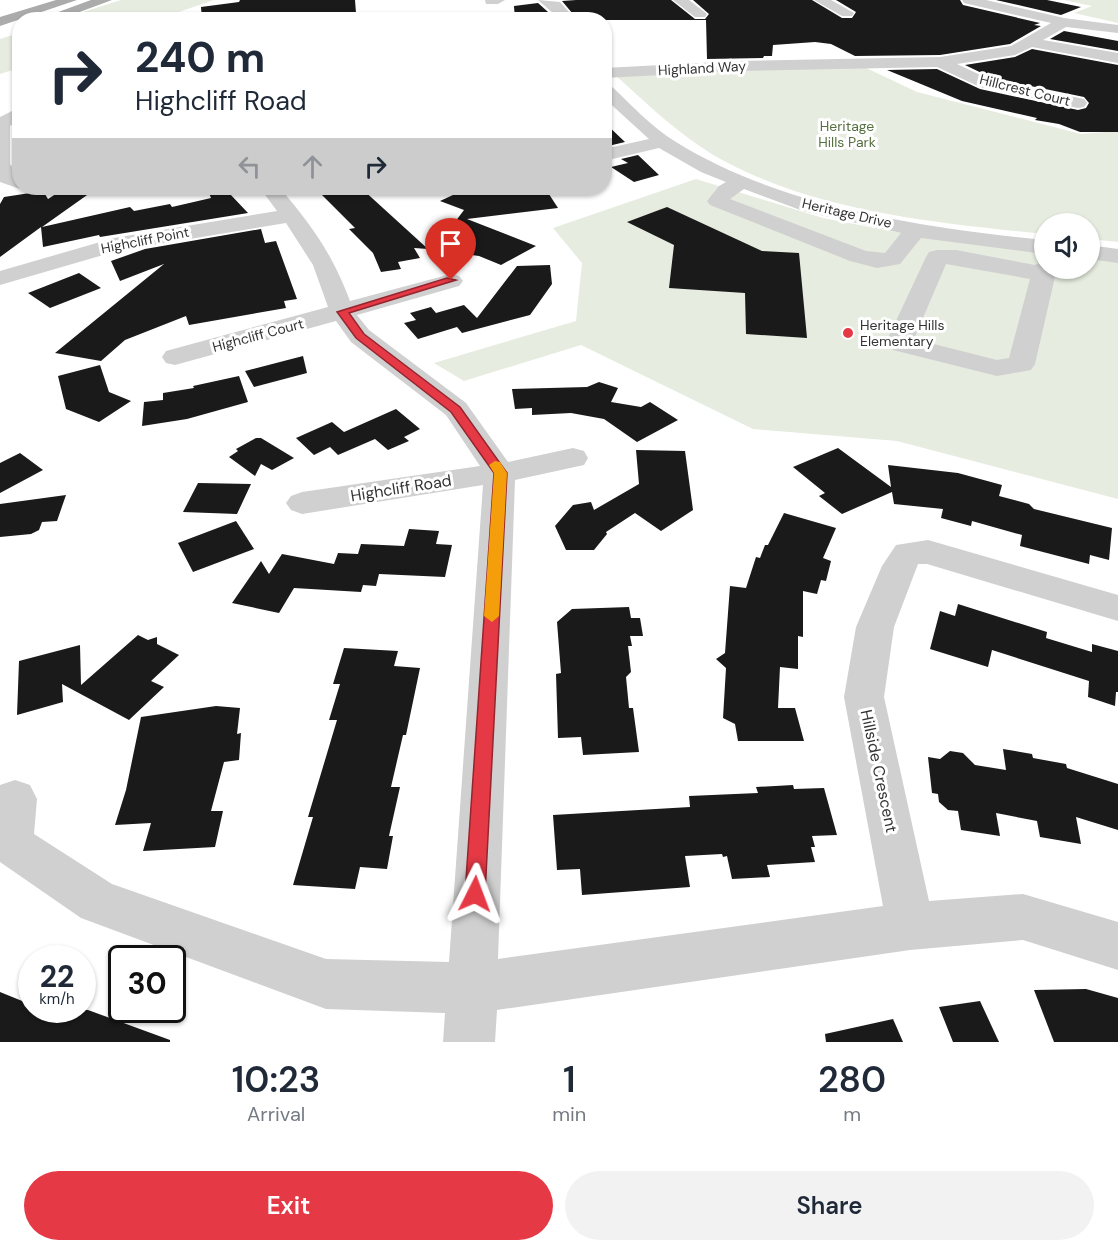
<!DOCTYPE html>
<style>
body{margin:0;font-family:"DM Sans",sans-serif;background:#f2f2f3;color:#1f2937;height:100vh;display:flex;flex-direction:column;font-size:22px;white-space:nowrap}
*{box-sizing:border-box;margin:0}
p{font-size:20px;color:#747a83}
.icon{flex:none;width:33px;height:33px;fill:none;stroke:currentColor;stroke-width:2;stroke-linecap:round;stroke-linejoin:round}
.map{position:relative;height:1042px;overflow:hidden}
.drawer{display:flex;flex-direction:column;background:#fff;flex:1}
.drawer>*{flex:none}
.hud{position:absolute;left:12px;top:12px;width:600px;height:183px;border-radius:24px;box-shadow:0 2px 4px #0004;background:#fff;color:#1f2937;overflow:hidden}
.tools{position:absolute;left:1034px;top:213px;display:grid;gap:12px}
.tools a{display:grid;place-items:center;width:66px;height:66px;border-radius:50%;background:#fff;box-shadow:0 2px 4px #0004;font-size:30px}
.speed{position:absolute;left:18px;top:945px;display:flex;gap:12px;font-size:30px;font-weight:700;text-align:center}
.speed>*{display:grid;place-content:center;width:78px;height:78px;border-radius:50%;background:#fff;box-shadow:0 2px 4px #0004;line-height:1}
.speed small{font-size:15px;font-weight:400}
.speed .limit{border:3px solid #111;border-radius:9px;background:#fff;color:#111}
.pin{position:absolute;display:grid;place-items:center;width:51px;height:51px;color:#fff;margin:-62px -26px;border-radius:50% 50% 50% 0;rotate:-45deg;box-shadow:0 0 6px #0007}
.pin .icon{rotate:45deg}
.me{position:absolute;width:66px;margin:-33px;rotate:3deg;stroke-linejoin:round;filter:drop-shadow(0 0 4px #0008)}
.turn{display:flex;align-items:center;gap:21px;height:126px;padding:0 24px;font-size:27px}
.turn .icon{width:78px;height:78px;stroke-width:2.5}
.turn b{display:block;font-size:42px;line-height:51px}
.lanes{display:flex;align-items:center;height:57px;padding:0 24px;background:#0003;justify-content:center;gap:30px;direction:ltr}
.lanes .off{opacity:.35}
.eta{display:flex;justify-content:space-evenly;align-items:center;height:102px;text-align:center}
.eta b{font-size:36px;font-weight:600;line-height:42px}
.action{display:flex;gap:12px;margin-top:auto;padding:12px 24px}
.action a{flex:1;height:69px;border-radius:36px;background:#e63946;color:#fff;font-size:24px;font-weight:600;line-height:69px;text-align:center}
.action a+a{background:#f2f2f3;color:#1f2937}
.map>svg:first-child{display:block}
.green{fill:#e6ecdf}
.building{fill:#1a1a1a}
.lines{fill:none;stroke-linecap:round;stroke-linejoin:round}
.minor{fill:#d0d0d0;fill-rule:evenodd}
.major{fill:#ababab;fill-rule:evenodd}
.route{fill:#e63946;stroke:#96252e;stroke-width:1.5}
.slow{fill:#f59e0b}
.poi-dot{fill:#e63946;stroke:#fff;stroke-width:2}
.labels{text-anchor:middle;dominant-baseline:central;stroke-width:6;stroke-linejoin:round;paint-order:stroke}
.far-street-label{font-size:14px;fill:#333;stroke:#fff}
.far-park-label{font-size:14px;fill:#56703f;stroke:#fff}
.far-poi-label{font-size:14px;fill:#333;stroke:#fff;text-anchor:start}
.street-label{font-size:16px;fill:#333;stroke:#fff}
</style>
<div class="map">
<svg width="1118" height="1042" viewBox="0 0 1118 1042">
<rect width="100%" height="100%" fill="#fff"/>
<g class="green">
<polygon points="121,0 214,0 158,19 61,19"/>
<polygon points="1064,0 1118,0 1118,23 1074,13 1092,6"/>
<polygon points="19,33 19,68 0,74 0,39"/>
<path d="M862,66L917,92L1081,134L1118,131V242L1089,239V224H1044V234C939,223 826,213 730,164C686,142 651,107 615,75Z"/>
<polygon points="696,179 823,218 922,237 1044,253 1044,268 1089,268 1089,257 1118,260 1118,499 897,441 753,429 581,345 464,381 434,363 576,321 582,263 553,228"/>
</g>
<g class="building">
<polygon points="240,0 355,0 356,13 298,20 202,20 201,7 239,2"/>
<polygon points="576,0 671,0 695,19 705,19 709,14 693,0 812,0 842,18 852,18 856,12 836,0 960,0 963,5 1040,23 1034,25 1041,26 1010,44 940,55 855,56 831,44 815,42 773,45 772,56 764,56 763,58 707,59 706,20 578,20 562,1"/>
<polygon points="996,0 1047,0 1081,7 1061,15"/>
<polygon points="538,3 557,20 515,20 514,6"/>
<polygon points="1064,31 1118,41 1118,51 1050,39"/>
<polygon points="1032,49 1118,65 1118,132 1080,132 1059,124 1035,120 1037,118 962,101 887,70 937,69 980,89 1078,110 1086,108 1089,103 1084,97 992,78 965,65 1015,57"/>
<polygon points="604,122 625,142 604,147"/>
<polygon points="638,155 659,175 634,182 611,167 628,163 621,159"/>
<polygon points="65,188 97,188 42,227 130,207 134,211 170,204 172,207 211,198 207,188 227,188 230,194 248,213 100,237 99,235 43,247 41,227 0,257 0,204 4,197 43,191 48,199"/>
<polygon points="315,188 361,188 428,249 414,248 420,258 398,262 401,269 381,272 373,253 349,229 355,228"/>
<polygon points="468,188 545,188 558,208 467,219 536,246 501,265 479,256 434,250 464,210 440,201"/>
<polygon points="667,207 762,251 799,253 807,338 746,334 745,293 669,288 674,245 627,222"/>
<polygon points="261,229 265,243 276,241 297,299 284,301 286,308 189,325 186,316 125,340 101,361 55,353 164,264 120,281 111,261 145,249"/>
<polygon points="550,265 552,284 530,315 462,333 457,327 418,339 404,323 416,320 410,313 431,307 436,313 464,305 477,318 517,266"/>
<polygon points="79,273 101,288 50,308 28,293"/>
<polygon points="303,356 307,373 254,387 245,371"/>
<polygon points="100,365 109,392 131,401 99,422 66,409 58,376"/>
<polygon points="239,376 248,402 187,419 142,426 144,402 163,400 163,393 194,388 193,386"/>
<polygon points="599,382 618,388 611,402 641,407 650,402 678,420 637,442 604,419 571,413 532,415 532,408 515,409 512,389 587,387"/>
<polygon points="396,409 420,429 404,437 409,441 388,450 375,439 338,455 330,447 314,455 296,438 332,422 344,432"/>
<polygon points="256,438 261,438 294,458 272,470 261,464 255,476 229,457 238,451 236,449"/>
<polygon points="838,448 891,487 888,465 958,473 1002,485 999,496 1029,504 1034,509 1112,528 1109,560 1090,555 1089,564 1020,546 1022,535 972,521 971,526 941,518 943,509 894,504 892,492 842,514 819,496 825,493 793,467"/>
<polygon points="636,450 685,451 693,510 661,531 635,513 606,532 607,534 594,550 566,550 555,526 573,505 591,502 594,510 639,484"/>
<polygon points="20,453 43,470 0,493 0,463"/>
<polygon points="198,483 251,484 237,514 183,512"/>
<polygon points="66,495 57,521 42,522 39,530 31,534 0,537 0,504"/>
<polygon points="784,513 836,528 823,558 831,561 826,581 821,580 817,594 803,591 803,637 798,636 798,669 780,667 778,708 795,708 804,741 738,741 735,724 723,718 726,668 716,659 725,653 730,586 746,588 756,557 760,558 765,545 768,545"/>
<polygon points="236,521 254,549 193,572 178,543"/>
<polygon points="409,529 439,531 436,544 452,545 445,577 379,574 376,586 363,585 361,592 294,588 279,613 232,603 261,561 269,574 282,554 334,564 338,553 358,554 361,544 404,546"/>
<polygon points="958,604 1047,632 1046,638 1092,652 1092,644 1118,651 1118,692 1116,692 1115,706 1088,697 1089,681 992,650 988,667 930,649 940,611 955,616"/>
<polygon points="629,607 631,618 640,618 643,636 630,636 632,646 628,646 631,672 626,677 629,708 633,708 639,752 583,755 581,737 558,738 556,674 561,673 557,622 572,609"/>
<polygon points="138,635 148,640 157,637 157,644 179,655 151,681 164,687 129,720 62,684 63,702 17,715 19,661 80,645 81,685"/>
<polygon points="344,648 398,651 394,666 420,668 406,735 403,735 391,787 400,787 389,836 393,836 387,869 360,867 355,889 293,885 313,817 308,817 337,720 329,720 340,684 333,684"/>
<polygon points="216,706 240,708 237,734 241,733 239,760 224,762 211,811 223,811 215,847 143,851 151,823 115,825 126,790 141,717"/>
<polygon points="1003,749 1032,754 1033,758 1066,764 1067,768 1118,784 1118,830 1076,817 1081,844 1040,837 1037,821 996,813 1000,836 961,830 958,811 948,810 939,802 938,794 932,793 928,757 940,759 950,751 963,753 975,765 1006,770"/>
<polygon points="793,785 794,789 824,788 837,835 812,836 815,847 811,847 815,862 767,865 770,877 732,879 727,856 723,857 722,854 685,856 690,887 582,895 580,869 557,870 553,815 690,807 689,796 758,793 756,787"/>
<polygon points="1086,989 1118,998 1118,1042 1054,1042 1034,990"/>
<polygon points="0,992 32,1005 32,1010 88,1010 170,1040 170,1042 0,1042"/>
<polygon points="980,1001 999,1042 953,1042 939,1007"/>
<polygon points="893,1019 903,1042 826,1042 825,1034"/>
</g>
<g class="lines">
<g class="minor">
<polygon points="485,0 505,0 498,4 486,4"/>
<polygon points="538,0 560,2 576,20 561,20"/>
<polygon points="673,0 689,0 707,14 705,17 695,17"/>
<polygon points="814,0 831,0 854,13 852,16 842,16"/>
<polygon points="962,0 986,0 1064,18 1118,25 1118,33 1066,27 1043,40 1118,53 1118,63 1032,47 1015,55 957,64 991,80 1084,99 1087,103 1084,107 1078,108 980,87 937,67 738,71 604,78 604,68 738,61 940,57 1011,46 1051,23 964,3"/>
<path d="M604,84L610,85C631,104 652,128 676,142C782,208 923,227 1044,240V254L921,238L900,264L877,268L850,261L710,205L707,201L719,186L726,182L701,172L659,148L604,161V149L649,139L604,98ZM744,189L803,211L901,233L885,253L866,251L730,199Z"/>
<polygon points="20,107 20,120 10,126 10,164 20,177 20,188 26,188 20,189 0,182 0,117"/>
<path d="M260,188H280C312,226 332,253 350,301L451,274L459,276L463,281L459,286L357,315L369,330L466,403L508,462L573,448L584,451L588,458L584,465L515,480L498,959L883,906L844,697L856,627L882,566L896,545L928,540L1118,595V621L927,564H918L894,627L884,697L929,901L1023,894L1118,922V970L1023,940L910,950L497,1010L495,1042H443L445,1013L326,1009L81,918L0,862V785L15,780L30,785L37,799L34,834L112,884L326,959L449,962L483,485L302,514L291,510L286,503L291,496L302,492L480,466L446,415L351,342L336,321L175,365L166,363L162,357L166,351L328,307L313,265L286,223L117,251L0,285V271L114,238L277,211Z"/>
<polygon points="1089,245 1118,249 1118,263 1089,259"/>
<path d="M937,250H956L1035,265L1044,261V268H1057L1035,364L1031,370L997,376L893,350L887,340L926,257L929,252ZM946,264L1030,279L1009,358L997,360L914,339Z"/>
</g>
<g class="major">
<polygon points="56,0 77,0 0,26 0,17"/>
<polygon points="91,0 112,0 58,20 42,18"/>
</g>
</g>
<polygon class="route" points="447,278 456,280 349,313 364,334 460,407 507,473 485,894 482,901 475,904 468,901 465,894 494,473 451,412 356,338 337,312"/>
<polygon class="slow" points="495,461 500,462 507,473 499,616 492,622 484,616 494,473 489,465"/>
<circle class="poi-dot" cx="848" cy="333" r="6"/>
<g class="labels">
<g class="far-street-label">
<text transform="translate(702 68) rotate(-3)">Highland Way</text>
<text transform="translate(1025 90) rotate(14)">Hillcrest Court</text>
<text transform="translate(847 213) rotate(13)">Heritage Drive</text>
<text transform="translate(145 240) rotate(-11)">Highcliff Point</text>
<text transform="translate(258 335) rotate(-15)">Highcliff Court</text>
</g>
<g class="far-park-label">
<text x="847" y="126">Heritage<tspan x="847" dy="16">Hills Park</tspan></text>
</g>
<g class="far-poi-label">
<text x="860" y="325">Heritage Hills<tspan x="860" dy="16">Elementary</tspan></text>
</g>
<g class="street-label">
<text transform="translate(401 488) rotate(-9)">Highcliff Road</text>
<text transform="translate(879 771) rotate(78)">Hillside Crescent</text>
</g>
</g>
</svg>
<div class="tools">
<a><svg class="icon" aria-label="sound" viewBox="0 0 24 24"><path d="M4 9h4l5-4v14l-5-4H4zM17 9q2 3 0 6"/></svg></a>
</div>
<div class="speed"><div>22<small>km/h</small></div><div class="limit">30</div></div>
<div class="pin" style="left:451px;top:280px;background:#d93025"><svg class="icon" aria-label="arrive" viewBox="0 0 24 24"><path d="M6 21V4h12l-3 4 3 4H6"/></svg></div>
<svg class="me" style="left:475px;top:894px" viewBox="-20 -20 40 40"><path d="M0-17L14 15 0 8-14 15z" fill="#e63946" stroke="#fff" stroke-width="4"/></svg>
<div class="hud">
<div class="turn"><svg class="icon" aria-label="right" viewBox="0 0 24 24"><path d="M7 20v-9h11M14 6l5 5-5 5"/></svg><div><b>240 m</b>Highcliff Road</div></div>
<div class="lanes"><svg class="icon off" aria-label="left" viewBox="0 0 24 24"><path d="M17 20v-9H6M10 6l-5 5 5 5"/></svg><svg class="icon off" aria-label="ahead" viewBox="0 0 24 24"><path d="M12 20V5M6 11l6-6 6 6"/></svg><svg class="icon" aria-label="right" viewBox="0 0 24 24"><path d="M7 20v-9h11M14 6l5 5-5 5"/></svg></div>
</div>
</div>
<section class="drawer">
<div class="eta">
<div><b>10:23</b><p>Arrival</p></div>
<div><b>1</b><p>min</p></div>
<div><b>280</b><p>m</p></div>
</div>
<div class="action"><a>Exit</a><a>Share</a></div>
</section>
